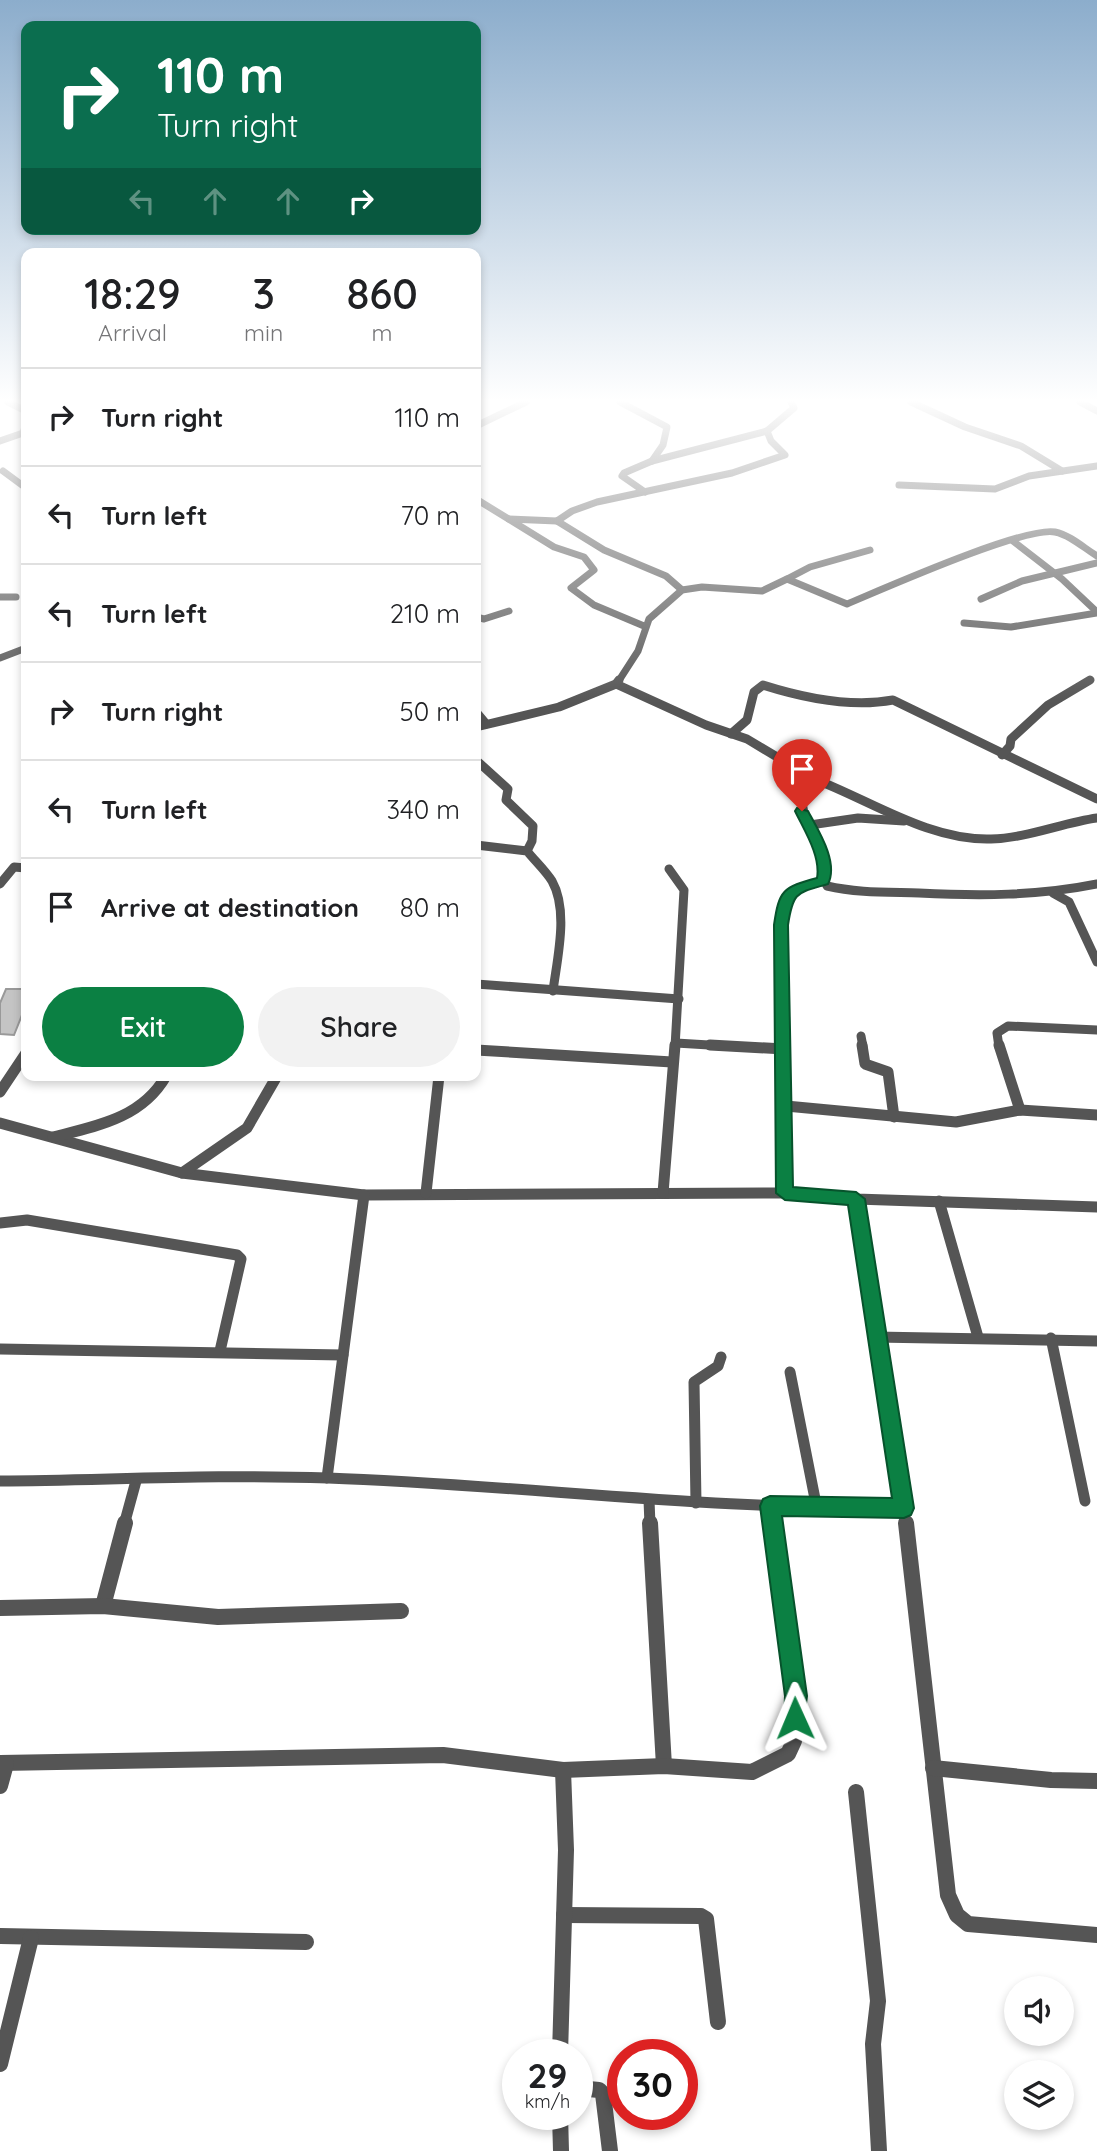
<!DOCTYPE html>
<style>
body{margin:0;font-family:Quicksand,sans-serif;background:#f2f2f2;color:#202124;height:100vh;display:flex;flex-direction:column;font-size:26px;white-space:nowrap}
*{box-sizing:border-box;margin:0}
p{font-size:23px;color:#757577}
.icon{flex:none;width:38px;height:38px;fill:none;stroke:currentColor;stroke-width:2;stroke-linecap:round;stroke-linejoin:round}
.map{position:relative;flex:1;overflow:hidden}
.panel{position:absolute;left:21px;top:248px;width:460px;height:833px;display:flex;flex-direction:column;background:#fff;border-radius:14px;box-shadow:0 4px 10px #0003}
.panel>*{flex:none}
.banner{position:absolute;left:21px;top:21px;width:460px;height:214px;border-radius:14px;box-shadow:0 4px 10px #0003;background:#0b6e4f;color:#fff;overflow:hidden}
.controls{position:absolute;left:1004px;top:1976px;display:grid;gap:14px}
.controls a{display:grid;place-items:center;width:70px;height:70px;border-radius:50%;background:#fff;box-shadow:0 4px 10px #0003;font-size:35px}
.speed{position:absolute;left:502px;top:2039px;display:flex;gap:14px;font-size:35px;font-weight:700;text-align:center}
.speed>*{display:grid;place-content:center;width:91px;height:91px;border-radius:50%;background:#fff;box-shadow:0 4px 10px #0003;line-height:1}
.speed small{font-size:18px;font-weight:400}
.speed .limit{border:10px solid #d22;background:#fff;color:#111}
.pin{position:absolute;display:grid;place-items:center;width:60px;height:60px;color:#fff;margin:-72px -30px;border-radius:50% 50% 50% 0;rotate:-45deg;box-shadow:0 0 7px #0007}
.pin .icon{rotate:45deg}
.me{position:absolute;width:77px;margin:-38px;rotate:359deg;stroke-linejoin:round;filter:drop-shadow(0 0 5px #0008)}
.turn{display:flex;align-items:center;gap:24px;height:147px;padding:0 21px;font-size:32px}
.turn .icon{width:91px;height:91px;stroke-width:2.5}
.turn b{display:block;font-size:49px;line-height:60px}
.lanes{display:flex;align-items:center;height:66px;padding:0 21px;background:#0003;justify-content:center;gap:35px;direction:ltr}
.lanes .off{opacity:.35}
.eta{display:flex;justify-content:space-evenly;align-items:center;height:119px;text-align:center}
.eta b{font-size:42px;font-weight:600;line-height:49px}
.action{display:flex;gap:14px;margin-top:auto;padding:14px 21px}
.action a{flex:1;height:80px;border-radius:42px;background:#0b8043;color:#fff;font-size:28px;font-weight:600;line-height:80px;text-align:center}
.action a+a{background:#f2f2f2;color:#202124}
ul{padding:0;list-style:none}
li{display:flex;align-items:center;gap:21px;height:98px;padding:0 21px;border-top:2px solid #e0e0e0}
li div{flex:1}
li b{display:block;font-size:26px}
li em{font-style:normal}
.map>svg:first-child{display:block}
.building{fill:#c4c4c4;stroke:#999;stroke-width:2}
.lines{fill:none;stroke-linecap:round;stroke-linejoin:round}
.minor-far3{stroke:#555;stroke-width:7}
.minor-far2{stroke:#555;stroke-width:9}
.minor-far1{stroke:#555;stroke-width:11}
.minor{stroke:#555;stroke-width:16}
.route{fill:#0b8043;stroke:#07532c;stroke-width:2}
</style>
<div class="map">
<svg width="1097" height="2151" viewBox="0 0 1097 2151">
<rect width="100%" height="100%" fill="#fff"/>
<polygon class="building" points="6,989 26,989 26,1005 14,1035 0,1034 0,1003"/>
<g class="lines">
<g class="minor-far3">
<polyline points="8,402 26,411"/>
<polyline points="620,402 667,427 663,445 652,461"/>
<polyline points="911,402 965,427 1021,446 1062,471"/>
<polyline points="1080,402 1097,411"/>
<polyline points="476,426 526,402"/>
<polyline points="0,441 23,433 26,424"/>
<polyline points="3,471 26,488"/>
<polyline points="899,485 995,489 1029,476 1097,466"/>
<polyline points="645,492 622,476 624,473 652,461 767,431"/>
<polyline points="476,499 554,547 584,557 594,570 571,588 594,605 644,626"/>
<polyline points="509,519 557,521 572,511 597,502 732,473 785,455 771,441 767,431 794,408 791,402"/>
<polyline points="557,521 604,550 666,576 682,590"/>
<polyline points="1013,541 1062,579 1097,612"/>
<polyline points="787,579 810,567 870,550"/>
<polyline points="0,597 16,597"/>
<polyline points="981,599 1022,581 1097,563"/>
<polyline points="476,617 484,619 509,611"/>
<polyline points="964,623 1011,627 1097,613"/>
<polyline points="0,658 26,648"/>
<path d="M618,682L638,651L649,619L682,590L702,587L762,591L787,579L847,604C883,589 1025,526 1055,532C1070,535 1084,548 1097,556"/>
<polyline points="1087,682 1090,680"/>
</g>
<g class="minor-far2">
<path d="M616,684L706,725L747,739L814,779C788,804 813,826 821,854C824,864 822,875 827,886C857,893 888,892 919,893C979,896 1038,896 1097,884"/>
<polyline points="476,712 486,724"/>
<polyline points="476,727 559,707 616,684 619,680"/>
<path d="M731,734L747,720L754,692L763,685C804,698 850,708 893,700L1097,799"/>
<polyline points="1002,755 1010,746 1011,739 1048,705 1090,680"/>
<polyline points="476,760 508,789 506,800 533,826 532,841 527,851"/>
<path d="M814,779C870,800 929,841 991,839C1027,838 1062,823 1097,818"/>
<polyline points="810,825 858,818 904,821"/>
<path d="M476,845L527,851C535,861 545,870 552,881C569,911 557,959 553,991"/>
<polyline points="669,869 684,890 675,1047"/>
<polyline points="0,884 14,867 26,868"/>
<polyline points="1053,893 1069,902 1097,962"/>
<polyline points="476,984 679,999"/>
<polyline points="861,1036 863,1047"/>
<polyline points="676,1043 742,1047"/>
<path d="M783,1047C782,1017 774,916 790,896C797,886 813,884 824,881"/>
<polyline points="999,1047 997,1033 1008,1026 1097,1030"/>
</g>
<g class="minor-far1">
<polyline points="710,1045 784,1049"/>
<polyline points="783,1045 785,1193"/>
<polyline points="862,1045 865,1064 888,1072 894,1117"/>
<polyline points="999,1045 1020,1110"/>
<polyline points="476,1050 672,1062"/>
<polyline points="0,1092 26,1053"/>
<polyline points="786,1106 956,1122 1020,1110 1097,1115"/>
<polyline points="0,1123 182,1173 364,1195 785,1193 856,1199 1097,1207"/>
<path d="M53,1137C97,1126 142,1118 166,1076"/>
<polyline points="182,1173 247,1128 277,1076"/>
<polyline points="426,1193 439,1076"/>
<polyline points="663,1193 675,1045"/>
<polyline points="856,1199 906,1525"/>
<polyline points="939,1201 978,1337"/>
<polyline points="0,1223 27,1220 237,1255 241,1259 220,1351"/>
<polyline points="875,1337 1097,1341"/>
<polyline points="1051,1338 1085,1501"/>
<polyline points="0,1349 343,1355"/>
<polyline points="790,1372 817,1509"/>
<polyline points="327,1478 364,1195"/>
<path d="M0,1481C109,1480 219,1474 328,1478C520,1485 711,1510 904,1508"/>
<polyline points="649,1500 650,1525"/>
<polyline points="696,1503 694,1382 718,1366 721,1357"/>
<polyline points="770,1506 773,1525"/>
<polyline points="124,1525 136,1481"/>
</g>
<g class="minor">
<polyline points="650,1523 664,1766"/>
<polyline points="906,1523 948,1895 957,1915 968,1924 1097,1935"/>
<polyline points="103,1606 125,1523"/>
<polyline points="0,1608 103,1606 218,1617 401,1611"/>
<polyline points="0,1763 443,1755 563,1770 664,1766 752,1772 788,1754 794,1741 796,1696 772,1523"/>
<polyline points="933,1768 1051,1780 1097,1781"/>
<polyline points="0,1786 6,1764"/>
<polyline points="856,1792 878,2001 873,2044 879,2151"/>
<polyline points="564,1915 701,1916 706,1919 718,2022"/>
<polyline points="0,1936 306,1942"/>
<polyline points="560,2054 566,1850 563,1770"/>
<polyline points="0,2064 31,1938"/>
<polyline points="578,2088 599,2090 603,2094 610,2151"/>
<polyline points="560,2114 561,2151"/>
</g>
</g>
<linearGradient id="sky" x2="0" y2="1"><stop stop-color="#8cadcc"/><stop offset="0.57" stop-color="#fff"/><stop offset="1" stop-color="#fff" stop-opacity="0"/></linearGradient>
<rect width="1097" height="703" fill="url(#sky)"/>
<path class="route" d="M797,808L808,811C818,830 839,862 828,884C797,893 793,891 788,925L793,1187L856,1192L865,1199L914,1508L911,1515L904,1518L782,1516L807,1696L803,1726L795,1729L787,1726L784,1718L785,1696L760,1506L763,1499L770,1496L892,1498L848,1205L785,1200L776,1193L774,925C779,890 783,887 817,878C821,856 804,830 795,811Z"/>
</svg>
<div class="controls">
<a><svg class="icon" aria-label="sound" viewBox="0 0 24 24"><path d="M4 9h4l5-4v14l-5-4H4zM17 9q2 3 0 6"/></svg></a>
<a><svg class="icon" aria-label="layers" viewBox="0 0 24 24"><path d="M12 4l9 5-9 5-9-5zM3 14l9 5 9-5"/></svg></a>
</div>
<div class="speed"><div>29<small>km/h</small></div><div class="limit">30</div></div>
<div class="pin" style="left:802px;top:811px;background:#d93025"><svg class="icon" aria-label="arrive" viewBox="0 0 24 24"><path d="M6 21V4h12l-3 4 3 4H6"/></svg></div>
<svg class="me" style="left:795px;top:1718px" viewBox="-20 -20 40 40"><path d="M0-17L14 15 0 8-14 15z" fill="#0b8043" stroke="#fff" stroke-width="4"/></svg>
<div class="banner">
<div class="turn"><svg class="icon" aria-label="right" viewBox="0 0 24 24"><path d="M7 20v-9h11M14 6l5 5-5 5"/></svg><div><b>110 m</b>Turn right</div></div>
<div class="lanes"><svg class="icon off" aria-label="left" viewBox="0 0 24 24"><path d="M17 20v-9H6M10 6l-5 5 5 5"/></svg><svg class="icon off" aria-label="ahead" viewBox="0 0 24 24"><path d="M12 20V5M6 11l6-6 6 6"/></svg><svg class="icon off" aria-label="ahead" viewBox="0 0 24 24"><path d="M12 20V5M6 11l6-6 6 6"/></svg><svg class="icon" aria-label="right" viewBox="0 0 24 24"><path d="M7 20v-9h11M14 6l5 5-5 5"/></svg></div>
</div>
<section class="panel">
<div class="eta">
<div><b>18:29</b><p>Arrival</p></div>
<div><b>3</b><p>min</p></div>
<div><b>860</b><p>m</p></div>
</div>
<ul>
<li><svg class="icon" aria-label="right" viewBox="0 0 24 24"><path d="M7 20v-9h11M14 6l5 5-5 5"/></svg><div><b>Turn right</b></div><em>110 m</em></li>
<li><svg class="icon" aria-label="left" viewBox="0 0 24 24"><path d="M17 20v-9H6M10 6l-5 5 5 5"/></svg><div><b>Turn left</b></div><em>70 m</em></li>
<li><svg class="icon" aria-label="left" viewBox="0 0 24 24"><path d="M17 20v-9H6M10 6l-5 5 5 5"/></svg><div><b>Turn left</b></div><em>210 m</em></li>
<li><svg class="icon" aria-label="right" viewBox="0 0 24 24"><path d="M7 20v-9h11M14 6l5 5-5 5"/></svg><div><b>Turn right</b></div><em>50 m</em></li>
<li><svg class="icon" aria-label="left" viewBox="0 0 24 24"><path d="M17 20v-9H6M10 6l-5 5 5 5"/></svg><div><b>Turn left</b></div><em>340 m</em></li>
<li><svg class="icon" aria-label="arrive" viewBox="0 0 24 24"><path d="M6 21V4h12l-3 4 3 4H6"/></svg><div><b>Arrive at destination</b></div><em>80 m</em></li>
</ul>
<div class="action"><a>Exit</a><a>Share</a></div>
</section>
</div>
